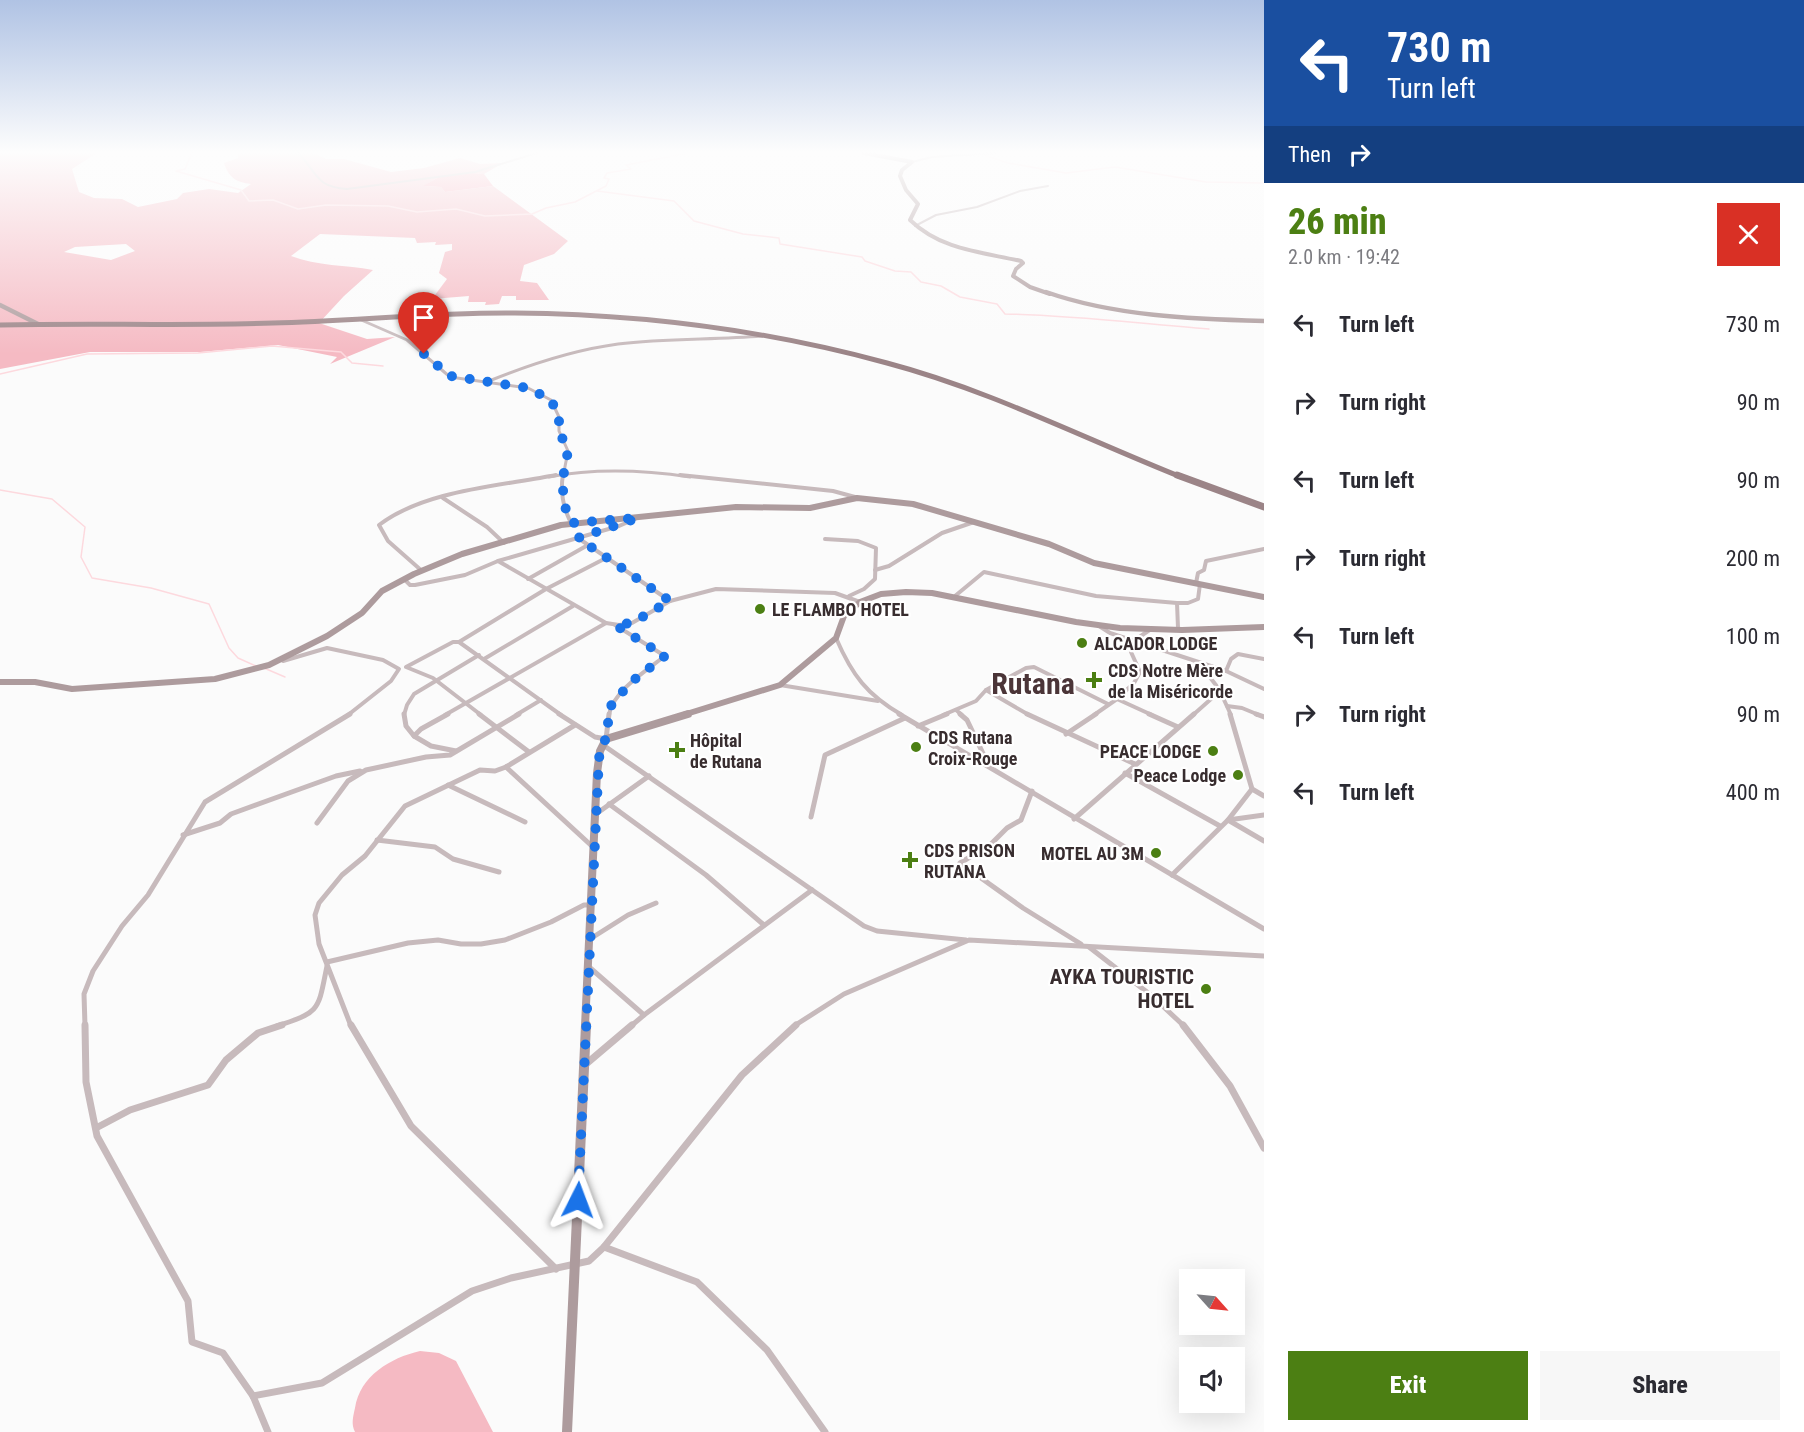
<!DOCTYPE html>
<meta charset="utf-8">
<style>
body{margin:0;font-family:"Roboto Condensed",sans-serif;background:#f7f7f7;color:#2b2b33;height:100vh;display:flex;flex-direction:column;font-size:22px;white-space:nowrap}
*{box-sizing:border-box;margin:0}
p{font-size:20px;color:#7c7c81}
.icon{flex:none;width:33px;height:33px;fill:none;stroke:currentColor;stroke-width:2;stroke-linecap:round;stroke-linejoin:round}
.map{position:relative;flex:1;overflow:hidden}
.side{display:flex;flex-direction:column;background:#fff;width:540px}
.side>*{flex:none}
.guide{background:#1a4fa0;color:#fff;overflow:hidden}
.needle{width:39px;rotate:117deg}
.buttons{position:absolute;left:1179px;top:1269px;display:grid;gap:12px}
.buttons a{display:grid;place-items:center;width:66px;height:66px;border-radius:0px;background:#fff;box-shadow:0 6px 24px #0002;font-size:30px}
.pin{position:absolute;display:grid;place-items:center;width:51px;height:51px;color:#fff;margin:-62px -26px;border-radius:50% 50% 50% 0;rotate:-45deg;box-shadow:0 0 6px #0007}
.pin .icon{rotate:45deg}
.me{position:absolute;width:66px;margin:-33px;rotate:3deg;stroke-linejoin:round;filter:drop-shadow(0 0 4px #0008)}
.turn{display:flex;align-items:center;gap:21px;height:126px;padding:0 24px;font-size:27px}
.turn .icon{width:78px;height:78px;stroke-width:2.5}
.turn b{display:block;font-size:42px;line-height:51px}
.then{display:flex;align-items:center;height:57px;padding:0 24px;background:#0003;gap:12px;font-size:22px}
.round{display:grid;place-items:center;flex:none;width:63px;height:63px;border-radius:0px;background:#f7f7f7}
.summary{display:flex;align-items:center;justify-content:space-between;height:102px;padding:0 24px}
h1{font-size:36px;font-weight:800;line-height:45px;color:#4c7f13}
.action{display:flex;gap:12px;margin-top:auto;padding:12px 24px}
.action a{flex:1;height:69px;border-radius:0px;background:#4c7f13;color:#fff;font-size:24px;font-weight:800;line-height:69px;text-align:center}
.action a+a{background:#f7f7f7;color:#2b2b33}
ul{padding:0;list-style:none}
li{display:flex;align-items:center;gap:18px;height:78px;padding:0 24px}
li div{flex:1}
li b{display:block;font-size:22px}
li em{font-style:normal}
main{display:flex;flex:1;min-height:0}
.map>svg:first-child{display:block}
.green{fill:#f5bac3;fill-rule:evenodd}
.forest{fill:#f9a3b2}
.lines{fill:none;stroke-linecap:round;stroke-linejoin:round}
.stream{stroke:#fdd9de;stroke-width:1.5}
.street-far4{stroke:#c7babc;stroke-width:2}
.street-far3{stroke:#c7babc;stroke-width:3}
.street-far2{stroke:#c7babc;stroke-width:4}
.street-far1{stroke:#c7babc;stroke-width:5}
.street{stroke:#c7babc;stroke-width:7}
.secondary-far4{stroke:#ad9b9d;stroke-width:4}
.secondary-far3{stroke:#ad9b9d;stroke-width:4.5}
.secondary-far2{stroke:#ad9b9d;stroke-width:6}
.secondary-far1{stroke:#ad9b9d;stroke-width:8}
.secondary{stroke:#ad9b9d;stroke-width:10}
.primary-far1{stroke:#9b8487;stroke-width:5}
.primary{stroke:#9b8487;stroke-width:7}
.route{stroke:#1a73e8;stroke-width:10;stroke-dasharray:0 18}
.poi-dot{fill:#4c7f13;stroke:#fff;stroke-width:2}
.labels{text-anchor:middle;dominant-baseline:central;stroke-width:4.5;stroke-linejoin:round;paint-order:stroke}
.poi-label{font-size:18px;font-weight:bold;fill:#382d2f;stroke:#fff;text-anchor:start}
.near-poi-label{font-size:21px;font-weight:bold;fill:#382d2f;stroke:#fff;text-anchor:end}
.town-label{font-size:30px;font-weight:bold;fill:#4b3538;stroke:#fff}
</style>
<main>
<div class="map">
<svg width="1264" height="1432" viewBox="0 0 1264 1432">
<rect width="100%" height="100%" fill="#fbfbfb"/>
<g class="green">
<path d="M0,153H97L72,169L79,192L94,198L122,199L138,207L177,199L183,193L209,189L238,193L251,184C236,182 229,178 224,163L238,158V153H314L326,159H344L391,172L424,168L460,158L480,164L503,163L484,174L472,173L439,177L424,186L441,187L445,192L493,186L568,241L554,254L524,265L520,281L537,283L549,300H516V296H502L499,304L485,305L486,302H468L469,296L432,299L447,279L439,273L445,252L452,250V244L435,245L436,242L417,243L415,238L320,234L291,256C317,266 346,265 373,270L344,296L319,323L367,339L395,337L330,364L337,357L278,345L200,352H90L0,369ZM126,244L135,251L111,260L64,252L75,247Z"/>
<path d="M420,1351L439,1353L456,1361L493,1432H355C351,1424 353,1417 355,1408C360,1376 390,1358 420,1351Z"/>
</g>
<polygon class="forest" points="472,173 484,174 493,186 445,192 441,187 423,186 439,177"/>
<g class="lines">
<g class="stream">
<polyline points="192,153 185,169 176,171 241,190 249,201 273,200 298,209 326,205 388,206 417,212 456,209 485,216 532,214 546,208 575,202 606,186 609,179 604,178 607,173 631,169 626,165 688,153"/>
<polyline points="984,155 1008,163 1066,173 1115,167 1206,182 1264,183"/>
<path d="M597,191L674,201L694,221L743,234L779,238L780,244L862,257L865,261L895,271L911,272L921,282L941,286L960,297L997,304L1005,314C1073,315 1141,324 1209,329"/>
<polyline points="0,374 87,354 198,353 272,346 341,352 352,363 383,366"/>
<polyline points="0,490 52,499 85,527 81,557 92,578 151,588 209,604 229,648 238,658 256,666"/>
<polyline points="264,668 285,677"/>
</g>
<g class="street-far4">
<path d="M298,153C318,173 315,187 347,189L475,172L537,153"/>
<polyline points="912,162 932,157 995,153"/>
<polyline points="915,226 936,215 977,207 1020,191 1048,186"/>
</g>
<g class="street-far3">
<polyline points="359,319 407,340 450,377 528,388 551,400 559,417 559,431 568,451 563,477"/>
<path d="M489,381C531,364 573,350 618,344C666,338 714,340 762,336"/>
<path d="M549,477C596,468 643,470 690,477"/>
</g>
<g class="street-far2">
<path d="M563,475C560,491 564,509 571,523"/>
<polyline points="680,475 833,491 855,497"/>
<polyline points="443,498 487,527 504,543"/>
<polyline points="578,538 670,601"/>
<polyline points="825,539 858,541 876,548 875,579 864,589 849,596"/>
<polyline points="498,561 606,623"/>
<polyline points="875,570 889,566 942,533 974,522"/>
<path d="M422,571L388,541L379,525C425,490 501,486 556,475"/>
<polyline points="404,579 410,585 415,585 465,575 498,561 619,526 635,519"/>
<polyline points="528,579 588,545"/>
<polyline points="1196,583 1198,573 1204,570 1206,561 1264,549"/>
<polyline points="955,596 984,572 1096,596 1177,603"/>
<polyline points="1099,626 1110,633 1226,671 1264,689"/>
<polyline points="1178,628 1177,603 1188,603 1198,599 1200,584"/>
<polyline points="1151,629 1135,640 1131,652 1140,672 1134,683 1117,699 1152,715"/>
<path d="M836,638C852,675 867,695 902,715"/>
<polyline points="459,642 561,715"/>
<polyline points="484,659 573,606"/>
<polyline points="283,661 327,648 383,660 399,669 391,681 348,715"/>
<polyline points="1198,662 1219,689 1231,715"/>
<polyline points="1226,671 1231,659 1238,654 1264,659"/>
<polyline points="780,685 878,701"/>
<polyline points="1227,706 1242,708 1259,715"/>
<polyline points="956,710 962,715"/>
<polyline points="404,715 407,705 414,694 479,655"/>
<polyline points="445,715 606,623 619,625 632,623 670,601 716,589 835,593 860,602"/>
<polyline points="481,715 433,678 406,667 453,642 459,642 546,589 608,557"/>
<polyline points="516,715 541,700"/>
<path d="M609,715C612,692 647,670 665,656L615,625"/>
<polyline points="943,715 976,701 986,690"/>
<polyline points="1029,715 986,690 1026,668 1034,667 1108,704"/>
<polyline points="1094,715 1117,699"/>
<polyline points="1193,715 1220,691"/>
</g>
<g class="street-far1">
<polyline points="404,714 406,726 414,736"/>
<polyline points="448,714 421,729 414,736 431,746 456,751"/>
<polyline points="479,714 529,752"/>
<polyline points="559,714 595,737 606,739 609,714"/>
<polyline points="899,714 1264,929"/>
<polyline points="960,714 967,720 988,764"/>
<polyline points="1027,714 1135,764"/>
<polyline points="1149,714 1178,727"/>
<polyline points="1230,714 1252,789 1264,796"/>
<polyline points="1256,714 1264,717"/>
<polyline points="918,726 947,714"/>
<polyline points="1066,734 1096,714"/>
<polyline points="603,745 864,926 877,931 966,940"/>
<polyline points="506,767 594,848"/>
<polyline points="1125,773 1220,826"/>
<polyline points="448,785 525,822"/>
<polyline points="1252,789 1228,820 1264,841"/>
<polyline points="1032,791 1021,820 1007,828 990,845 960,863 1023,908 1081,944"/>
<polyline points="609,804 706,875 764,925"/>
<polyline points="596,814 649,776"/>
<polyline points="811,817 825,755 905,718"/>
<polyline points="1074,819 1194,714"/>
<polyline points="317,823 348,781 366,770 426,757 450,755 519,714"/>
<polyline points="183,835 220,823 231,814 300,789 336,776 360,771"/>
<polyline points="377,840 435,847 453,859 499,872"/>
<polyline points="1172,875 1228,820 1264,815"/>
<polyline points="590,939 628,915 656,903"/>
<polyline points="1089,947 1152,996 1184,1026"/>
<polyline points="327,962 408,943 438,940 461,944 481,944 505,940 551,922 584,905 590,905"/>
<polyline points="588,966 644,1015 812,890"/>
<polyline points="85,1026 84,994 93,971 122,926 148,895 205,802 350,714"/>
<path d="M277,1026C321,1012 318,1010 327,966"/>
<polyline points="351,1026 319,944 315,915 319,903 342,875 365,856 405,806 480,770 495,771 506,767 575,725"/>
<polyline points="631,1026 644,1015"/>
<polyline points="794,1026 844,994 969,940 1264,956"/>
</g>
<g class="street">
<polyline points="85,1025 86,1082 97,1136 188,1301 192,1342 223,1353 253,1396 268,1432"/>
<polyline points="351,1025 411,1126 556,1269"/>
<polyline points="1183,1025 1230,1086 1264,1148"/>
<polyline points="586,1064 632,1025"/>
<polyline points="96,1128 130,1110 208,1085 226,1060 258,1033 282,1025"/>
<polyline points="604,1247 697,1282 767,1350 825,1432"/>
<polyline points="253,1396 322,1383 472,1291 511,1278 589,1261 604,1247 742,1075 796,1025"/>
</g>
<path class="secondary-far4" d="M864,153L912,162L902,170L900,176L906,190L918,204L910,220C941,250 981,252 1021,261L1023,263L1016,269L1013,276L1030,287L1050,294"/>
<g class="secondary-far3">
<path d="M1046,292C1114,316 1192,319 1264,321"/>
<polyline points="0,305 38,324"/>
</g>
<g class="secondary-far2">
<polyline points="0,682 35,682 72,689 215,679 269,665 327,636 362,613 382,591 414,574 462,554 561,525 736,507 810,508 857,498 913,504 1049,544 1094,563 1264,597"/>
<polyline points="683,715 780,685 836,638 844,616 860,602 881,594 906,592 932,593 1076,622 1120,628 1182,630 1264,627"/>
</g>
<polyline class="secondary-far1" points="585,1026 597,773 600,751 606,739 688,714"/>
<polyline class="secondary" points="567,1432 586,1025"/>
<path class="primary-far1" d="M0,325C91,323 182,326 273,323C354,321 435,312 515,313C640,314 766,330 887,363C989,390 1083,438 1181,477"/>
<polyline class="primary" points="1177,475 1264,507"/>
</g>
<linearGradient id="sky" x2="0" y2="1"><stop stop-color="#b0c3e4"/><stop offset="0.43" stop-color="#fdfdfd"/><stop offset="1" stop-color="#fdfdfd" stop-opacity="0"/></linearGradient>
<rect width="1264" height="354" fill="url(#sky)"/>
<g class="lines">
<polyline class="route" points="424,354 450,376 528,388 551,400 559,417 559,431 568,451 562,483 566,511 572,523 638,518 578,538 670,601 632,623 615,625 665,656 630,683 610,707 606,739 602,744 599,758 578,1200"/>
</g>
<g class="poi-dot">
<circle cx="760" cy="609" r="6"/>
<circle cx="1082" cy="643" r="6"/>
<path d="M1091 671h6v6h6v6h-6v6h-6v-6h-6v-6h6z"/>
<circle cx="916" cy="747" r="6"/>
<path d="M674 741h6v6h6v6h-6v6h-6v-6h-6v-6h6z"/>
<circle cx="1213" cy="751" r="6"/>
<circle cx="1238" cy="775" r="6"/>
<circle cx="1156" cy="853" r="6"/>
<path d="M907 851h6v6h6v6h-6v6h-6v-6h-6v-6h6z"/>
<circle cx="1206" cy="989" r="6"/>
</g>
<g class="labels">
<g class="poi-label">
<text x="772" y="609">LE FLAMBO HOTEL</text>
<text x="1094" y="643">ALCADOR LODGE</text>
<text x="1108" y="670">CDS Notre Mère<tspan x="1108" dy="21">de la Miséricorde</tspan></text>
<text x="928" y="737">CDS Rutana<tspan x="928" dy="21">Croix-Rouge</tspan></text>
<text x="690" y="740">Hôpital<tspan x="690" dy="21">de Rutana</tspan></text>
<text x="1201" y="751" text-anchor="end">PEACE LODGE</text>
<text x="1226" y="775" text-anchor="end">Peace Lodge</text>
<text x="924" y="850">CDS PRISON<tspan x="924" dy="21">RUTANA</tspan></text>
<text x="1144" y="853" text-anchor="end">MOTEL AU 3M</text>
</g>
<g class="near-poi-label">
<text x="1194" y="977">AYKA TOURISTIC<tspan x="1194" dy="24">HOTEL</tspan></text>
</g>
<g class="town-label">
<text x="1033" y="683">Rutana</text>
</g>
</g>
</svg>
<div class="buttons">
<a><svg class="needle" viewBox="-14 -14 28 28"><path d="M0-13l5 13h-10z" fill="#e53935"/><path d="M0 13l5-13h-10z" fill="#7c7c81"/></svg></a>
<a><svg class="icon" aria-label="sound" viewBox="0 0 24 24"><path d="M4 9h4l5-4v14l-5-4H4zM17 9q2 3 0 6"/></svg></a>
</div>
<div class="pin" style="left:424px;top:354px;background:#d93025"><svg class="icon" aria-label="arrive" viewBox="0 0 24 24"><path d="M6 21V4h12l-3 4 3 4H6"/></svg></div>
<svg class="me" style="left:578px;top:1200px" viewBox="-20 -20 40 40"><path d="M0-17L14 15 0 8-14 15z" fill="#1a73e8" stroke="#fff" stroke-width="4"/></svg>
</div>
<section class="side">
<div class="guide">
<div class="turn"><svg class="icon" aria-label="left" viewBox="0 0 24 24"><path d="M17 20v-9H6M10 6l-5 5 5 5"/></svg><div><b>730 m</b>Turn left</div></div>
<div class="then">Then<svg class="icon" aria-label="right" viewBox="0 0 24 24"><path d="M7 20v-9h11M14 6l5 5-5 5"/></svg></div>
</div>
<div class="summary"><div><h1>26 min</h1><p>2.0 km · 19:42</p></div><a class="round" style="background:#d93025;color:#fff"><svg class="icon" aria-label="close" viewBox="0 0 24 24"><path d="M6 6l12 12M18 6L6 18"/></svg></a></div>
<ul>
<li><svg class="icon" aria-label="left" viewBox="0 0 24 24"><path d="M17 20v-9H6M10 6l-5 5 5 5"/></svg><div><b>Turn left</b></div><em>730 m</em></li>
<li><svg class="icon" aria-label="right" viewBox="0 0 24 24"><path d="M7 20v-9h11M14 6l5 5-5 5"/></svg><div><b>Turn right</b></div><em>90 m</em></li>
<li><svg class="icon" aria-label="left" viewBox="0 0 24 24"><path d="M17 20v-9H6M10 6l-5 5 5 5"/></svg><div><b>Turn left</b></div><em>90 m</em></li>
<li><svg class="icon" aria-label="right" viewBox="0 0 24 24"><path d="M7 20v-9h11M14 6l5 5-5 5"/></svg><div><b>Turn right</b></div><em>200 m</em></li>
<li><svg class="icon" aria-label="left" viewBox="0 0 24 24"><path d="M17 20v-9H6M10 6l-5 5 5 5"/></svg><div><b>Turn left</b></div><em>100 m</em></li>
<li><svg class="icon" aria-label="right" viewBox="0 0 24 24"><path d="M7 20v-9h11M14 6l5 5-5 5"/></svg><div><b>Turn right</b></div><em>90 m</em></li>
<li><svg class="icon" aria-label="left" viewBox="0 0 24 24"><path d="M17 20v-9H6M10 6l-5 5 5 5"/></svg><div><b>Turn left</b></div><em>400 m</em></li>
</ul>
<div class="action"><a>Exit</a><a>Share</a></div>
</section>
</main>
